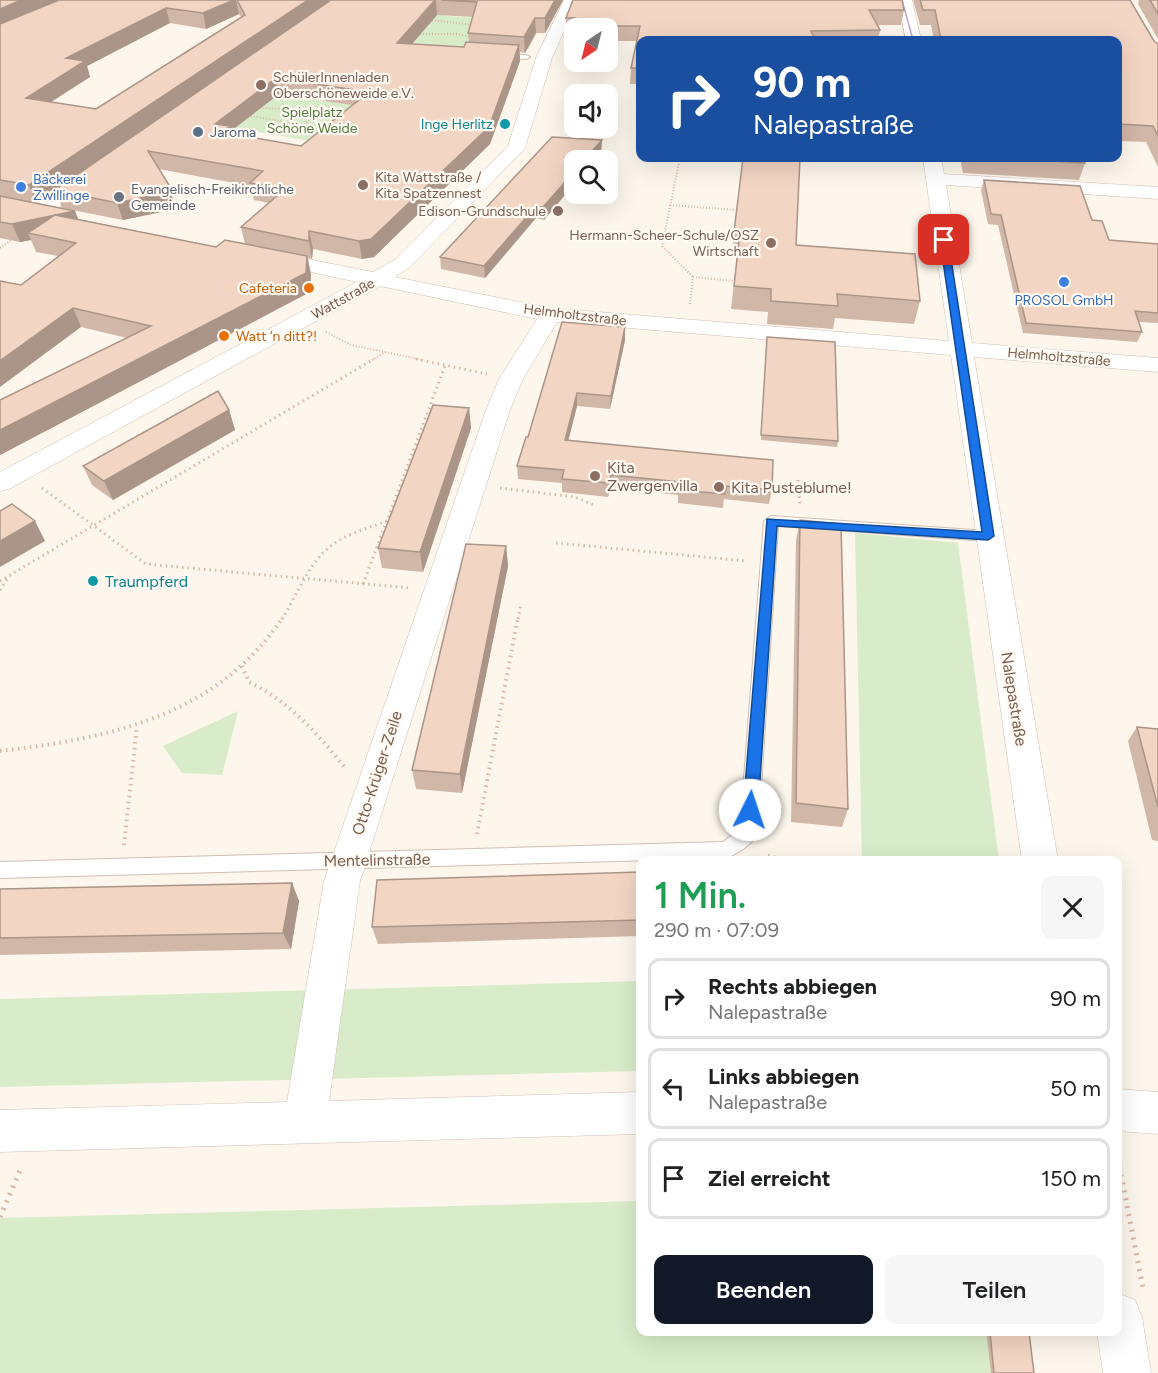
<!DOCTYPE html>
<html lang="de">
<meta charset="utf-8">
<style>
body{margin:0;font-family:Figtree,sans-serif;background:#f6f6f6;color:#202124;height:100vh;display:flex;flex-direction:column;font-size:22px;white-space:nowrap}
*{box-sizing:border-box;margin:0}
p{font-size:20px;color:#757577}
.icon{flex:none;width:33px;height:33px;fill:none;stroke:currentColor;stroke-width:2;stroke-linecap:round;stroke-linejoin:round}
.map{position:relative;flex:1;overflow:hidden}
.sheet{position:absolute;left:636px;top:856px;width:486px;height:480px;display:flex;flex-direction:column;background:#fff;border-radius:12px;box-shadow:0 6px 24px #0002}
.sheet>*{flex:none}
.guide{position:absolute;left:636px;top:36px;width:486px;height:126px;border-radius:12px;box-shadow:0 6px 24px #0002;background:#1a4fa0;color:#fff;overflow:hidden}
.needle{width:39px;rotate:215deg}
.buttons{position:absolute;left:564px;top:18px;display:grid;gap:12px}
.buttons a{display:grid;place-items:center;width:54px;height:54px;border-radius:12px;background:#fff;box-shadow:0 6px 24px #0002;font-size:30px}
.pin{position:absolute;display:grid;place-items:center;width:51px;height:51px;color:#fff;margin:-26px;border-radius:12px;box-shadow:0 3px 9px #0006}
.me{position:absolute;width:66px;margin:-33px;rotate:4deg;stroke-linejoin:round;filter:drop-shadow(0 0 4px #0008)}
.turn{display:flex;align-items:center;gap:21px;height:126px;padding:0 18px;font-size:27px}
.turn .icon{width:78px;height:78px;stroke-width:2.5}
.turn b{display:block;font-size:42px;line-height:51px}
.round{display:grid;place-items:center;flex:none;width:63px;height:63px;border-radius:12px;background:#f6f6f6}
.head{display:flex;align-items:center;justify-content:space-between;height:102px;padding:0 18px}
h1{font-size:36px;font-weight:600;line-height:45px;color:#1e9e55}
.cta{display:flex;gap:12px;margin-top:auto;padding:12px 18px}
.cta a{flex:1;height:69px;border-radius:12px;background:#111827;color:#fff;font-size:24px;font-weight:600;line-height:69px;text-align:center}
.cta a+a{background:#f6f6f6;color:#202124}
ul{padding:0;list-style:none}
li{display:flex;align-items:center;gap:18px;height:81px;margin:0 12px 9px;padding:0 6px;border:3px solid #e0e0e0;border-radius:12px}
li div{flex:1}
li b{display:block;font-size:22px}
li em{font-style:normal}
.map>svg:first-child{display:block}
.green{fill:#d8ecc9}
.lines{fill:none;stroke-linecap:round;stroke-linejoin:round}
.service-casing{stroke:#d1beb0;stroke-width:2}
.minor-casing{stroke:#d1beb0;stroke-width:1}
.path-far3{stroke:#d9b8a5;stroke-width:2;stroke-dasharray:1 2;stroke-linecap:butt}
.path-far2{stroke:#d9b8a5;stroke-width:3;stroke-dasharray:1.5 4;stroke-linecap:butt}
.path-far1{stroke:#d9b8a5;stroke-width:4;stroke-dasharray:1.5 4.5;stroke-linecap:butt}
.path{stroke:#d9b8a5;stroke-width:5;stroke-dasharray:2 6;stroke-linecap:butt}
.service{fill:#fff;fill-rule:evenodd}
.minor{fill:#fff;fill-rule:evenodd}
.tram{stroke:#b9a8c9;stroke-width:1.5}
.wall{fill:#d1b7a8;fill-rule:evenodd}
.shaded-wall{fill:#aa9588}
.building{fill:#f3d5c3;stroke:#aa9588;stroke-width:1.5;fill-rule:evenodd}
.route{fill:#1a73e8;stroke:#114b97;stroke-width:1.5}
.education-dot{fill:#8d6e63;stroke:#fffaf3;stroke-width:2}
.culture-dot{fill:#0f9aa8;stroke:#fffaf3;stroke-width:2}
.service-dot{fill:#5c6f8a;stroke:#fffaf3;stroke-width:2}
.shop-dot{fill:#3f7fe0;stroke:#fffaf3;stroke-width:2}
.worship-dot{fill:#6b7280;stroke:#fffaf3;stroke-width:2}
.food-dot{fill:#e8710a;stroke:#fffaf3;stroke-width:2}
.labels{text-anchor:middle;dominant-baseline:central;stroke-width:4.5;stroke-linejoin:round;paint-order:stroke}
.far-education-label{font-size:14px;fill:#785e54;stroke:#fffaf3;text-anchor:start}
.far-park-label{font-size:14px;fill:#537a41;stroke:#fffaf3}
.far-culture-label{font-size:14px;fill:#0d838f;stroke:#fffaf3;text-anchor:end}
.far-service-label{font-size:14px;fill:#4e5e75;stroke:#fffaf3;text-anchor:start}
.far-shop-label{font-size:14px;fill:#366cbe;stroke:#fffaf3;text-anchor:start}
.far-worship-label{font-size:14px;fill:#5b616d;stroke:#fffaf3;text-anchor:start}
.far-food-label{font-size:14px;fill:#c56008;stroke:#fffaf3;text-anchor:end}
.far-street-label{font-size:14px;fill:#7a5c4d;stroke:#fffaf3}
.education-label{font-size:16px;fill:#785e54;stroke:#fffaf3;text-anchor:start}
.culture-label{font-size:16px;fill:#0d838f;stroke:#fffaf3;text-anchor:start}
.street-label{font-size:16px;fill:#7a5c4d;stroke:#fffaf3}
</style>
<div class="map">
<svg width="1158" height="1373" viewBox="0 0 1158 1373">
<rect width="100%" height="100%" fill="#fdf6ec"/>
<g class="green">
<polygon points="356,4 448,16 542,22 529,49 423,44 320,29"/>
<polygon points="243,88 367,107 327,144 196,121"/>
<polygon points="855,533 958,543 999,861 862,861"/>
<polygon points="238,711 222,775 182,773 163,746"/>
<polygon points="640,981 640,1071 0,1087 0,999"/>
<polygon points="640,1201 640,1332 986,1332 991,1373 0,1373 0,1218"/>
</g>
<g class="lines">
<g class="service-casing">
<g id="service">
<polygon points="497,53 526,55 530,57 526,59 494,57 494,53"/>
<path d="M771,516L988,531L995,536L988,541L778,526L758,833C753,844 737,854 726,858L0,878V862L723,842L740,829L764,521Z"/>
</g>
</g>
<g class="minor-casing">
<g id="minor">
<polygon points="564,0 578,0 552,58 525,148 410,267 395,277 550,308 949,341 923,158 941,158 944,174 1158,187 1158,199 946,185 972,343 1158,358 1158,372 974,357 1058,861 1022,861 951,355 557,322 523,379 510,410 360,881 329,1101 640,1092 640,1134 0,1152 0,1110 287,1102 324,881 486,410 499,379 537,319 380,286 9,489 0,491 0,472 357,282 260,261 257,257 260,253 267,251 373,272 396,259 508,146 536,58"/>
<polygon points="898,0 912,0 921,40 906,40"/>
<polygon points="92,169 99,171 101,175 99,179 46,216 32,216 29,212 32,208 85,171"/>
<polygon points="1118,1089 1158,1092 1158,1134 1118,1131"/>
<polygon points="1118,1293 1135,1300 1142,1317 1151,1373 1103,1373 1097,1332 1118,1332"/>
</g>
</g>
<g class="path-far3">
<polyline points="429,20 475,25"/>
<polyline points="417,34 456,34 472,37"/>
<polyline points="245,115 304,125 311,118 305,111 299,109 257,108"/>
<polyline points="680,158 662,246 693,277"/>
<polyline points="670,205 737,210"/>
<polyline points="0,248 14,238"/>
<polyline points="690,304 693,277 734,281"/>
<polyline points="326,332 351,345 423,360"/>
<polyline points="372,360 386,352"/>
</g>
<g class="path-far2">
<polyline points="416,359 487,374"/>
<polyline points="798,480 800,505"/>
<polyline points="42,488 146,564 410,588"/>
<polyline points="500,488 575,497 596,506"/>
<polyline points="556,543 747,561"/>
<polyline points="0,581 374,359"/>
<polyline points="363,584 445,366"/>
<polyline points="0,590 9,576"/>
<path d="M282,619C298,594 309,560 335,543C351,532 370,528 387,521"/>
<polyline points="518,619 521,604"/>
</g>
<g class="path-far1">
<path d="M242,666L249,682C290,702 318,734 346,769"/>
<path d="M0,751C111,738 217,716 283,617"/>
<polyline points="477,834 518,617"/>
<polyline points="124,845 137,726"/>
<polyline points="768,856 794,861"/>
</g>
<g class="path">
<polyline points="1118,1159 1143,1288"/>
<polyline points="0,1217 22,1166"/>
</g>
<use href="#service" class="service"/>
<use href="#minor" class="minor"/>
<polyline class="tram" points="902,0 913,40"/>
</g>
<g class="wall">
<path d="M0,0H563L545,33H536L525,53L520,52V61L490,144L374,257L362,259L313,249L312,259L308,258L311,275L310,292L0,455V400L127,338L81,327L21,285L58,256L36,252L31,240L20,242L0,238V196L75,211L78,219L216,247L245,244L241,227L269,203L254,200L250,186L159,169L174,203L161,212L123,220L62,208L55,190L181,103L36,203L0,196ZM239,14L241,17L96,109L51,102L90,77L87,66L170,23L206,29ZM437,15L473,17L468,33L469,42L464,47L412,44ZM279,94L352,105L301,146L232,134L231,131Z"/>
<polygon points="573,0 904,10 901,25 877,25 880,30 878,40 640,40 640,84 630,84 631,68 637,41 608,41 608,28 574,28 574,33 566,33 566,18"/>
<polygon points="913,0 1130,0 1154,41 1158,44 1158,167 1146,142 1118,141 1118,40 934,40 931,25 920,25"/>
<polygon points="1139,0 1158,0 1158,39 1138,4"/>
<polygon points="552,137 602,140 601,152 594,160 574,160 574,184 544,220 536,218 485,278 441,269 440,257"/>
<polygon points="743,158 796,245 920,301 914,324 835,318 833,329 767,324 768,312 731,309 737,255 732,254"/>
<polygon points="960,158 1083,158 1085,163 1079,180 963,173"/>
<polygon points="984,180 1092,220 1109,240 1158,244 1158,323 1138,322 1142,332 1137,342 1023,333 998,225 988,224 981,190"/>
<polygon points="625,327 625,340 610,409 577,406 568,440 772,490 769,504 724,499 723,508 678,503 678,495 610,488 608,497 562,492 562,483 518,479 517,466"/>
<polygon points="767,337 838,441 837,447 761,440"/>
<polygon points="469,408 471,428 423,572 382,568 378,548"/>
<polygon points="229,410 235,430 113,500 92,485 83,466"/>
<polygon points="800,520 848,809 842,827 791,822 796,540"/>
<polygon points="506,546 508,566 462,793 416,789 412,770"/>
<polygon points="1137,727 1158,729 1158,841 1152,840 1128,741"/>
<polygon points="640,872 640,936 378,944 372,927"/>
<polygon points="292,883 299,901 291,949 0,955 0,889"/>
<polygon points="986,1332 1029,1332 1034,1373 991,1373"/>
</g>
<g class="shaded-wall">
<polygon points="21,0 63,0 0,26 0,9"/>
<polygon points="234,0 236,0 239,14 206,29 203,13"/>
<polygon points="308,0 333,0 36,203 29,185"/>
<polygon points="436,0 437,15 399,59 397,43"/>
<polygon points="555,0 563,0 545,33 545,18"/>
<polygon points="166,8 170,23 87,66 90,77 32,114 26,98 66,58"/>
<polygon points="535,18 536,33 525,53 524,37"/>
<polygon points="519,45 520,61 490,144 374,257 362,259 359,241"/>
<polygon points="276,78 279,94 231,131 234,143 226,149 215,124"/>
<polygon points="602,140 601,152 594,160 584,160"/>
<polygon points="574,172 574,184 544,220 543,207"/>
<polygon points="169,185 174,203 161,212 123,220 117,203"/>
<polygon points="536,206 536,218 485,278 484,266"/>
<polygon points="75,211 82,229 28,233 31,240 20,242 12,224"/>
<polygon points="309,231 313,249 312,259 309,241"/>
<polygon points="307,256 311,275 310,292 0,455 0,430"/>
<polygon points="73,308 81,327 0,387 0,361"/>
<polygon points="625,327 625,340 610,409 611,396"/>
<polygon points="577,393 577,406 565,454 565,440"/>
<polygon points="469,408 471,428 423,572 420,552"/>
<polygon points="229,410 235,430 113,500 104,481"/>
<polygon points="611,475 610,488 608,497 609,483"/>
<polygon points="35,521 45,541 0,567 0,541"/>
<polygon points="506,546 508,566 462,793 460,774"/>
<polygon points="292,883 299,901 291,949 283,933"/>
</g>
<g class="building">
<polygon points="0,0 21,0 0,9"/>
<polygon points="59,0 234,0 203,13 166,8 66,58 85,61 26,98 96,109 245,15 237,0 308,0 29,185 0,180 0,24"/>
<path d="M331,0H435L397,43L464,47L466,42L519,45L489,127L371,239L359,241L309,231V241L241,227L285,189L250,183L263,171L148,151L169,185L155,195L117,203L55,190ZM276,78L369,92L301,146L222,132L230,126L215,124Z"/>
<polygon points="441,0 555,0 545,18 535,18 524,37 468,33 477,2"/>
<polygon points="573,0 902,0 904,10 869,10 880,30 811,31 815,40 640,40 640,68 631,68 640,26 576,26 576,18 566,18"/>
<polygon points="920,0 1130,0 1154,41 1158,44 1158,136 1153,126 1118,124 1118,40 941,40 935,10 923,10"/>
<polygon points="1150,0 1158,0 1158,14"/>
<polygon points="552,137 602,140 584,160 574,160 574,172 543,207 536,206 484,266 440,257"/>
<polygon points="743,158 800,158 796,245 915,254 920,301 837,294 838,306 771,301 771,289 734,286 740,232 734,232"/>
<polygon points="997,158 1083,158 1085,163"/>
<polygon points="984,180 1080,186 1092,220 1102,221 1109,240 1158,244 1158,313 1135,311 1142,332 1026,323 1001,215 991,214"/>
<polygon points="0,196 75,211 12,224 0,222"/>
<polygon points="55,215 216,247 225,240 307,256 306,273 0,430 0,400 151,326 73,308 0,361 0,281 21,285 76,243 28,233"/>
<polygon points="562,322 625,327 611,396 577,393 565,440 773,460 772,490 726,486 725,494 679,490 680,482 611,475 609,483 562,479 564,470 517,466 526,437 528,437"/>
<polygon points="767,337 835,342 838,441 761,435"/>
<polygon points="218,391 229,410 104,481 83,466"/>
<polygon points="433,405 469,408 420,552 378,548"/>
<polygon points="12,504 35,521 0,541 0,511"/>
<polygon points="800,520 841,524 848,809 796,803"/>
<polygon points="466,544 506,546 460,774 412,770"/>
<polygon points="1137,727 1158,729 1158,807"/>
<polygon points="640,872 640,920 372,927 377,880"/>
<polygon points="292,883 283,933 0,938 0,889"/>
<polygon points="990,1332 1029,1332 1034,1373 994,1373"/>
</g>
<polygon class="route" points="944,237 948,240 994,536 988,540 777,526 758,810 756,815 750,817 745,815 743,810 767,519 982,532 940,240"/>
<g class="education-dot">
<circle cx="261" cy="85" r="6"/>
<circle cx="363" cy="185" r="6"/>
<circle cx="558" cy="211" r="6"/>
<circle cx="771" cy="243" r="6"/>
<circle cx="595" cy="476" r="6"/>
<circle cx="719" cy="487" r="6"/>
</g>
<g class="culture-dot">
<circle cx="505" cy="124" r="6"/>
<circle cx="93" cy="581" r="6"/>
</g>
<circle class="service-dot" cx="198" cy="132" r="6"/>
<g class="shop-dot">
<circle cx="21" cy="187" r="6"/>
<circle cx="1064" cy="282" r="6"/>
</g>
<circle class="worship-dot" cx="119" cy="197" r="6"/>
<g class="food-dot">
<circle cx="309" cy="288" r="6"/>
<circle cx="224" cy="336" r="6"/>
</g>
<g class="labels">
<g class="far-education-label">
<text x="273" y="77">SchülerInnenladen<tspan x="273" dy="16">Oberschöneweide e.V.</tspan></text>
<text x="375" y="177">Kita Wattstraße /<tspan x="375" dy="16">Kita Spatzennest</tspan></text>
<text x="546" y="211" text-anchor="end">Edison-Grundschule</text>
<text x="759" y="235" text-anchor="end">Hermann-Scheer-Schule/OSZ<tspan x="759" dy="16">Wirtschaft</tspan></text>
</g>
<g class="far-park-label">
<text x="312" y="112">Spielplatz<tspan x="312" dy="16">Schöne Weide</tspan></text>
</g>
<g class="far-culture-label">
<text x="493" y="124">Inge Herlitz</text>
</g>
<g class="far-service-label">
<text x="210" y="132">Jaroma</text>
</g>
<g class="far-shop-label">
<text x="33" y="179">Bäckerei<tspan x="33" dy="16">Zwillinge</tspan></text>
<text x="1064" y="300" text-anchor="middle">PROSOL GmbH</text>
</g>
<g class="far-worship-label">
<text x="131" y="189">Evangelisch-Freikirchliche<tspan x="131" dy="16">Gemeinde</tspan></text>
</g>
<g class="far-food-label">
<text x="297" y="288">Cafeteria</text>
<text x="236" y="336" text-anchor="start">Watt ‘n ditt?!</text>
</g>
<g class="far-street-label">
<text transform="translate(343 299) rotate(-29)">Wattstraße</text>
<text transform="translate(575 315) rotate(7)">Helmholtzstraße</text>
<text transform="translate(1059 357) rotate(5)">Helmholtzstraße</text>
</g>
<g class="education-label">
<text x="607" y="467">Kita<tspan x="607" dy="18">Zwergenvilla</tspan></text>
<text x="731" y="487">Kita Pusteblume!</text>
</g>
<g class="culture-label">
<text x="105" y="581">Traumpferd</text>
</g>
<g class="street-label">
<text transform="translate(1014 699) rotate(81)">Nalepastraße</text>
<text transform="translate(377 773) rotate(-72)">Otto-Krüger-Zeile</text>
<text transform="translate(377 860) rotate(-1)">Mentelinstraße</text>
</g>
</g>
</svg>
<div class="buttons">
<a><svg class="needle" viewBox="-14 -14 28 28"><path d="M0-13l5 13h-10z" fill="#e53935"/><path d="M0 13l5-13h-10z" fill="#757577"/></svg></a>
<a><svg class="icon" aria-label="sound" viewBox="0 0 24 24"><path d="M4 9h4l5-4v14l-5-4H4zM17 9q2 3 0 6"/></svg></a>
<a><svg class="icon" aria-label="search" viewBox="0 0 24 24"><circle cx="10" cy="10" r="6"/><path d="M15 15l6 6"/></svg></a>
</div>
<div class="pin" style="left:944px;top:240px;background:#d93025"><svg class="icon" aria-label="arrive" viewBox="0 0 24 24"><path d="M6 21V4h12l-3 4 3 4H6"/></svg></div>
<svg class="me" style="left:750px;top:810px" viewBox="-20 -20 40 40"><circle r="19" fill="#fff"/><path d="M0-13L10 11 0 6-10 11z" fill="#1a73e8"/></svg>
<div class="guide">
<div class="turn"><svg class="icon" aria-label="right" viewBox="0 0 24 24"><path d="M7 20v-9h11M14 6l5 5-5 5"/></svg><div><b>90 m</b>Nalepastraße</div></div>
</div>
<section class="sheet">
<div class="head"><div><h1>1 Min.</h1><p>290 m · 07:09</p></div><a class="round"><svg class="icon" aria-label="close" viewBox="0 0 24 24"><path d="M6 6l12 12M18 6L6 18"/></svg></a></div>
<ul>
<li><svg class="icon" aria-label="right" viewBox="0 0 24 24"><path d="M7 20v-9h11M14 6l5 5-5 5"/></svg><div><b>Rechts abbiegen</b><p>Nalepastraße</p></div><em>90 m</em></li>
<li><svg class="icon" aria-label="left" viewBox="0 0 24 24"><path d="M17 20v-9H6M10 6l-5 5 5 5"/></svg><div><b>Links abbiegen</b><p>Nalepastraße</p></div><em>50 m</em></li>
<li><svg class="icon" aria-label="arrive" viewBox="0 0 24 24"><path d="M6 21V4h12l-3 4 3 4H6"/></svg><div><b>Ziel erreicht</b></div><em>150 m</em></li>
</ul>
<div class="cta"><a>Beenden</a><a>Teilen</a></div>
</section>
</div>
